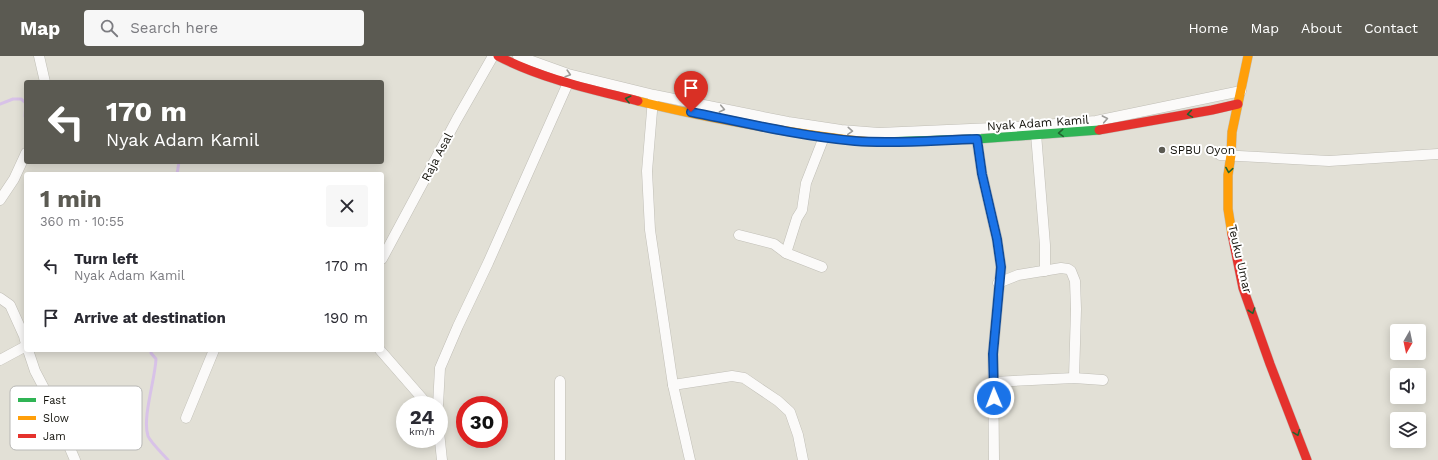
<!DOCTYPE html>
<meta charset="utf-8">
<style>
body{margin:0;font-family:"Work Sans",sans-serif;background:#f7f7f7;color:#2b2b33;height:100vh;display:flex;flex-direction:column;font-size:15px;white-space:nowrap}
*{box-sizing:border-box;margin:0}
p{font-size:13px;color:#7c7c81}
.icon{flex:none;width:22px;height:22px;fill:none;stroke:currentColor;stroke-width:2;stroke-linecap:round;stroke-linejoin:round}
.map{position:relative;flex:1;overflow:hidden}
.panel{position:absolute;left:24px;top:116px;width:360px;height:180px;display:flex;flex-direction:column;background:#fff;border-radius:4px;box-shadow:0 2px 10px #0003}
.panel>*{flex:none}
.hud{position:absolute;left:24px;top:24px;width:360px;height:84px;border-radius:4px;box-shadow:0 2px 10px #0003;background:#5b5a52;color:#fff;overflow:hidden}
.needle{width:26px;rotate:189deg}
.controls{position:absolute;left:1390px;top:268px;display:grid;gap:8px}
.controls a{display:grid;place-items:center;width:36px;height:36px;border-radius:4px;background:#fff;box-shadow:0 2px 10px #0003;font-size:20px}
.speed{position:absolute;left:396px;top:340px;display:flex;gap:8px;font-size:20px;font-weight:700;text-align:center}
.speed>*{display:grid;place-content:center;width:52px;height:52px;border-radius:50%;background:#fff;box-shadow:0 2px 10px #0003;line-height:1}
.speed small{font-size:10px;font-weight:400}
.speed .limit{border:6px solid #d22;background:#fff;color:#111}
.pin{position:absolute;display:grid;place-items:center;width:34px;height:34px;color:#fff;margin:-41px -17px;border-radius:50% 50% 50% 0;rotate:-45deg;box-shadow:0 0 4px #0007}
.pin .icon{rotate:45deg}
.me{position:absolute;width:44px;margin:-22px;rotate:359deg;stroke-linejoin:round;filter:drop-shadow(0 0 3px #0008)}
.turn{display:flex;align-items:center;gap:14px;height:84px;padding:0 16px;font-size:18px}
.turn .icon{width:52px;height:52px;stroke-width:2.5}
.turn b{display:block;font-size:28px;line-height:34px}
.round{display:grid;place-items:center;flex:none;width:42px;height:42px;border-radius:4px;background:#f7f7f7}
.summary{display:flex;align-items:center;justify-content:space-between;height:68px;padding:0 16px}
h1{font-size:24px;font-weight:700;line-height:30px;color:#5b5a52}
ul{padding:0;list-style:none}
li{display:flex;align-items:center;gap:12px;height:52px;padding:0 16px}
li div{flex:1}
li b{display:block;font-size:15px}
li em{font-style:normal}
header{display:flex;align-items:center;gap:24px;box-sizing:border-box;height:56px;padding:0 20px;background:#5b5a52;color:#fff}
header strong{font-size:19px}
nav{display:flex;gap:22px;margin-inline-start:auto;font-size:14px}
.search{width:280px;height:36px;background:#f7f7f7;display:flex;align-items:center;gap:10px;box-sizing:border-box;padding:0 14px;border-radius:4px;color:#7c7c81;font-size:15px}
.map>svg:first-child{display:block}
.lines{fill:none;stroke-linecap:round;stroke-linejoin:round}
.stream{stroke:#d8c2e8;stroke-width:3}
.street-casing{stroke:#c0beb6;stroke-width:11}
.fast-casing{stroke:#c0beb6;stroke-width:10}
.slow-casing{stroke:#c0beb6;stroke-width:10}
.jam-casing{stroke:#c0beb6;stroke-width:10}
.street{stroke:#fbfaf9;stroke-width:10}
.fast{stroke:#30b455;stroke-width:9}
.slow{stroke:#ff9f0a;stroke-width:9}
.jam{stroke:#e5322d;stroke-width:9}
.oneway{stroke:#9e9d9a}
.oneway2{stroke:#226330}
.route-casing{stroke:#114b97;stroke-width:10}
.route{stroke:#1a73e8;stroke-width:7}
.poi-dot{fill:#5b5a52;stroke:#fff;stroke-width:1.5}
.labels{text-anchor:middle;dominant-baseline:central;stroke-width:4;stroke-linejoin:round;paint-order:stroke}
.street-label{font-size:12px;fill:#13120b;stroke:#fff}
.poi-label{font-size:12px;fill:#13120b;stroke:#fff;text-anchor:start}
.key{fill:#fff;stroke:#b8b8b6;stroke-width:1}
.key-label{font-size:11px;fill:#13120b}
</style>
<header>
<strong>Map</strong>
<div class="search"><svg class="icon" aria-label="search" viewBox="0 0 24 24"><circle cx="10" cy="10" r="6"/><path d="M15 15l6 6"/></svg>Search here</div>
<nav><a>Home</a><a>Map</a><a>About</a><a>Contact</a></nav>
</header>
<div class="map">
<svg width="1438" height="404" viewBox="0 0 1438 404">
<rect width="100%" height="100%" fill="#e2e0d6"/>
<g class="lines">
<g class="stream">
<polyline points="0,48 13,43 21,43 26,47 25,60 26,63"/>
<polyline points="177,118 179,106"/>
<path d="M151,294V297L156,303C155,324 142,362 148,380C151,387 163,398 168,404"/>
</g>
<g class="street-casing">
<g id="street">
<polyline points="39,0 45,26"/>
<polyline points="518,0 568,18 654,39 788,66 841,74 879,77 1016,71 1096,65 1241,35"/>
<polyline points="653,43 647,115 650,174 673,329 690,404"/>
<polyline points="976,77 982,118 997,183 1001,211 993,298 994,404"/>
<polyline points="1036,78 1045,189 1045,215"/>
<polyline points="1220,99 1329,105 1438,98"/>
<polyline points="0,144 14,123 26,97"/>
<polyline points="739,179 774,188 786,197 822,211"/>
<polyline points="786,197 797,162 802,154 806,127 824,81"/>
<polyline points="382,203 457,63 493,0"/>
<polyline points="998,227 1018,219 1061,212 1068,213 1071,215 1075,225 1076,253 1074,322"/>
<polyline points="0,242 10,249 24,280 26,288"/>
<polyline points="28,294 35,315 45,334 75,404"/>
<polyline points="380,294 428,349"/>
<polyline points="0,304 26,290"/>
<polyline points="560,325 560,404"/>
<polyline points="993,326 1074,322 1103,324"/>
<polyline points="673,329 732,320 744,322 778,345 790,356 798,379 803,404"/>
<polyline points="438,349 440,312 458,270 488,207 568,27"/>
<polyline points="186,362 214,294"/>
<polyline points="439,376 442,404"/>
</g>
</g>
<g class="fast-casing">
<polyline id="fast" points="878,86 977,83 1099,74"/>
</g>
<g class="slow-casing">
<g id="slow">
<path d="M638,45C685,57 733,66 781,74C813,79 845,85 878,86"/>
<polyline points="1232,178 1228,153 1228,119 1231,99 1232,76 1248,0"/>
</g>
</g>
<g class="jam-casing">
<g id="jam">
<path d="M498,0C542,23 591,33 638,45"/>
<polyline points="1099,74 1212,54 1238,48"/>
<polyline points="1232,178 1243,232 1270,308 1307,404"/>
</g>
</g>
<use href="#street" class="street"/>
<use href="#fast" class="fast"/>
<use href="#slow" class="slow"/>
<use href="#jam" class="jam"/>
</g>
<defs><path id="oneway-chevron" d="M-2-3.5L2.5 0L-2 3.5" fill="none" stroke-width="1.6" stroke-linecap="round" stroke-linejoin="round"/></defs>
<g class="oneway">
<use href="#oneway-chevron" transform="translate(568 18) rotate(17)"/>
<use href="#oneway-chevron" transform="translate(722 53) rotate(12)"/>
<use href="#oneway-chevron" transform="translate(1105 63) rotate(-11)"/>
<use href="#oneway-chevron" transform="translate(850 75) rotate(4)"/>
</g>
<g class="oneway2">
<use href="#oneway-chevron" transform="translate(628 43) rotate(-166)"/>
<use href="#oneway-chevron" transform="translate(1190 58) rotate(171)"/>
<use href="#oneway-chevron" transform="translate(1061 77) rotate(176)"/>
<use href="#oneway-chevron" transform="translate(1229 114) rotate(99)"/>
<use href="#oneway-chevron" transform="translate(1252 255) rotate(71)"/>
<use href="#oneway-chevron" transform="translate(1297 377) rotate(69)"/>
</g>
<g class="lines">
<g class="route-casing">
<path id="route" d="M691,56C745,67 800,80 855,85C896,88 937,84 977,83L982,118L997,183L1001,211L993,298L994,342"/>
</g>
<use href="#route" class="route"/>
</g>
<circle class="poi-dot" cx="1162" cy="94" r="4"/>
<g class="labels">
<g class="street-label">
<text transform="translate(1038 67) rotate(-4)">Nyak Adam Kamil</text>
<text transform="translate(437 101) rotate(-62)">Raja Asal</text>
<text transform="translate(1240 203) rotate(77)">Teuku Umar</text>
</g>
<g class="poi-label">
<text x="1170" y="94">SPBU Oyon</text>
</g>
</g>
<rect x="10" y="330" width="132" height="64" rx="6" class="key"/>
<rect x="18" y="342" width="18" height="4" fill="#30b455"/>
<rect x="18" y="360" width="18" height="4" fill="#ff9f0a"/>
<rect x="18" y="378" width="18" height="4" fill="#e5322d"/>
<g class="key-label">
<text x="43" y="348">Fast</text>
<text x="43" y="366">Slow</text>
<text x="43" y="384">Jam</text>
</g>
</svg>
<div class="controls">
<a><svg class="needle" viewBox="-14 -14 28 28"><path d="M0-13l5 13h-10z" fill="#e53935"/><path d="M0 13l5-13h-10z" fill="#7c7c81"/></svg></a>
<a><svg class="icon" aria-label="sound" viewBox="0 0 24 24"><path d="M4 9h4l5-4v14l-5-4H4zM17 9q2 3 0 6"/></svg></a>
<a><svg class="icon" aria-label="layers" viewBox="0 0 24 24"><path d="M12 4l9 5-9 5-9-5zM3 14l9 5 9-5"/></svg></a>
</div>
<div class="speed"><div>24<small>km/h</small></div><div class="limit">30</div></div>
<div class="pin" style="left:691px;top:56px;background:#d93025"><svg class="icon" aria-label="arrive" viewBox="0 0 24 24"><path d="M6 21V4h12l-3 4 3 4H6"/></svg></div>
<svg class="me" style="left:994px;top:342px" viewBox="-20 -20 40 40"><circle r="17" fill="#1a73e8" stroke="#fff" stroke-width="3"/><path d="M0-11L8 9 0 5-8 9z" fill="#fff"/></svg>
<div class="hud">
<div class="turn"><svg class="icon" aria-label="left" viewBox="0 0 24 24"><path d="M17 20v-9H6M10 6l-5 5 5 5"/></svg><div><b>170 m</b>Nyak Adam Kamil</div></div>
</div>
<section class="panel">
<div class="summary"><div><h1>1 min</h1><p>360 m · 10:55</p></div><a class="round"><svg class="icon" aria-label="close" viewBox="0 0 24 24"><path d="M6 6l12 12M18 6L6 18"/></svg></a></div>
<ul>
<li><svg class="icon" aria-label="left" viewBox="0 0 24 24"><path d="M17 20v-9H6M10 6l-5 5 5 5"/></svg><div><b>Turn left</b><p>Nyak Adam Kamil</p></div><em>170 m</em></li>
<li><svg class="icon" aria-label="arrive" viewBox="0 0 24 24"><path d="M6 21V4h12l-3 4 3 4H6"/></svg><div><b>Arrive at destination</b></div><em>190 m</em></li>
</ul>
</section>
</div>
